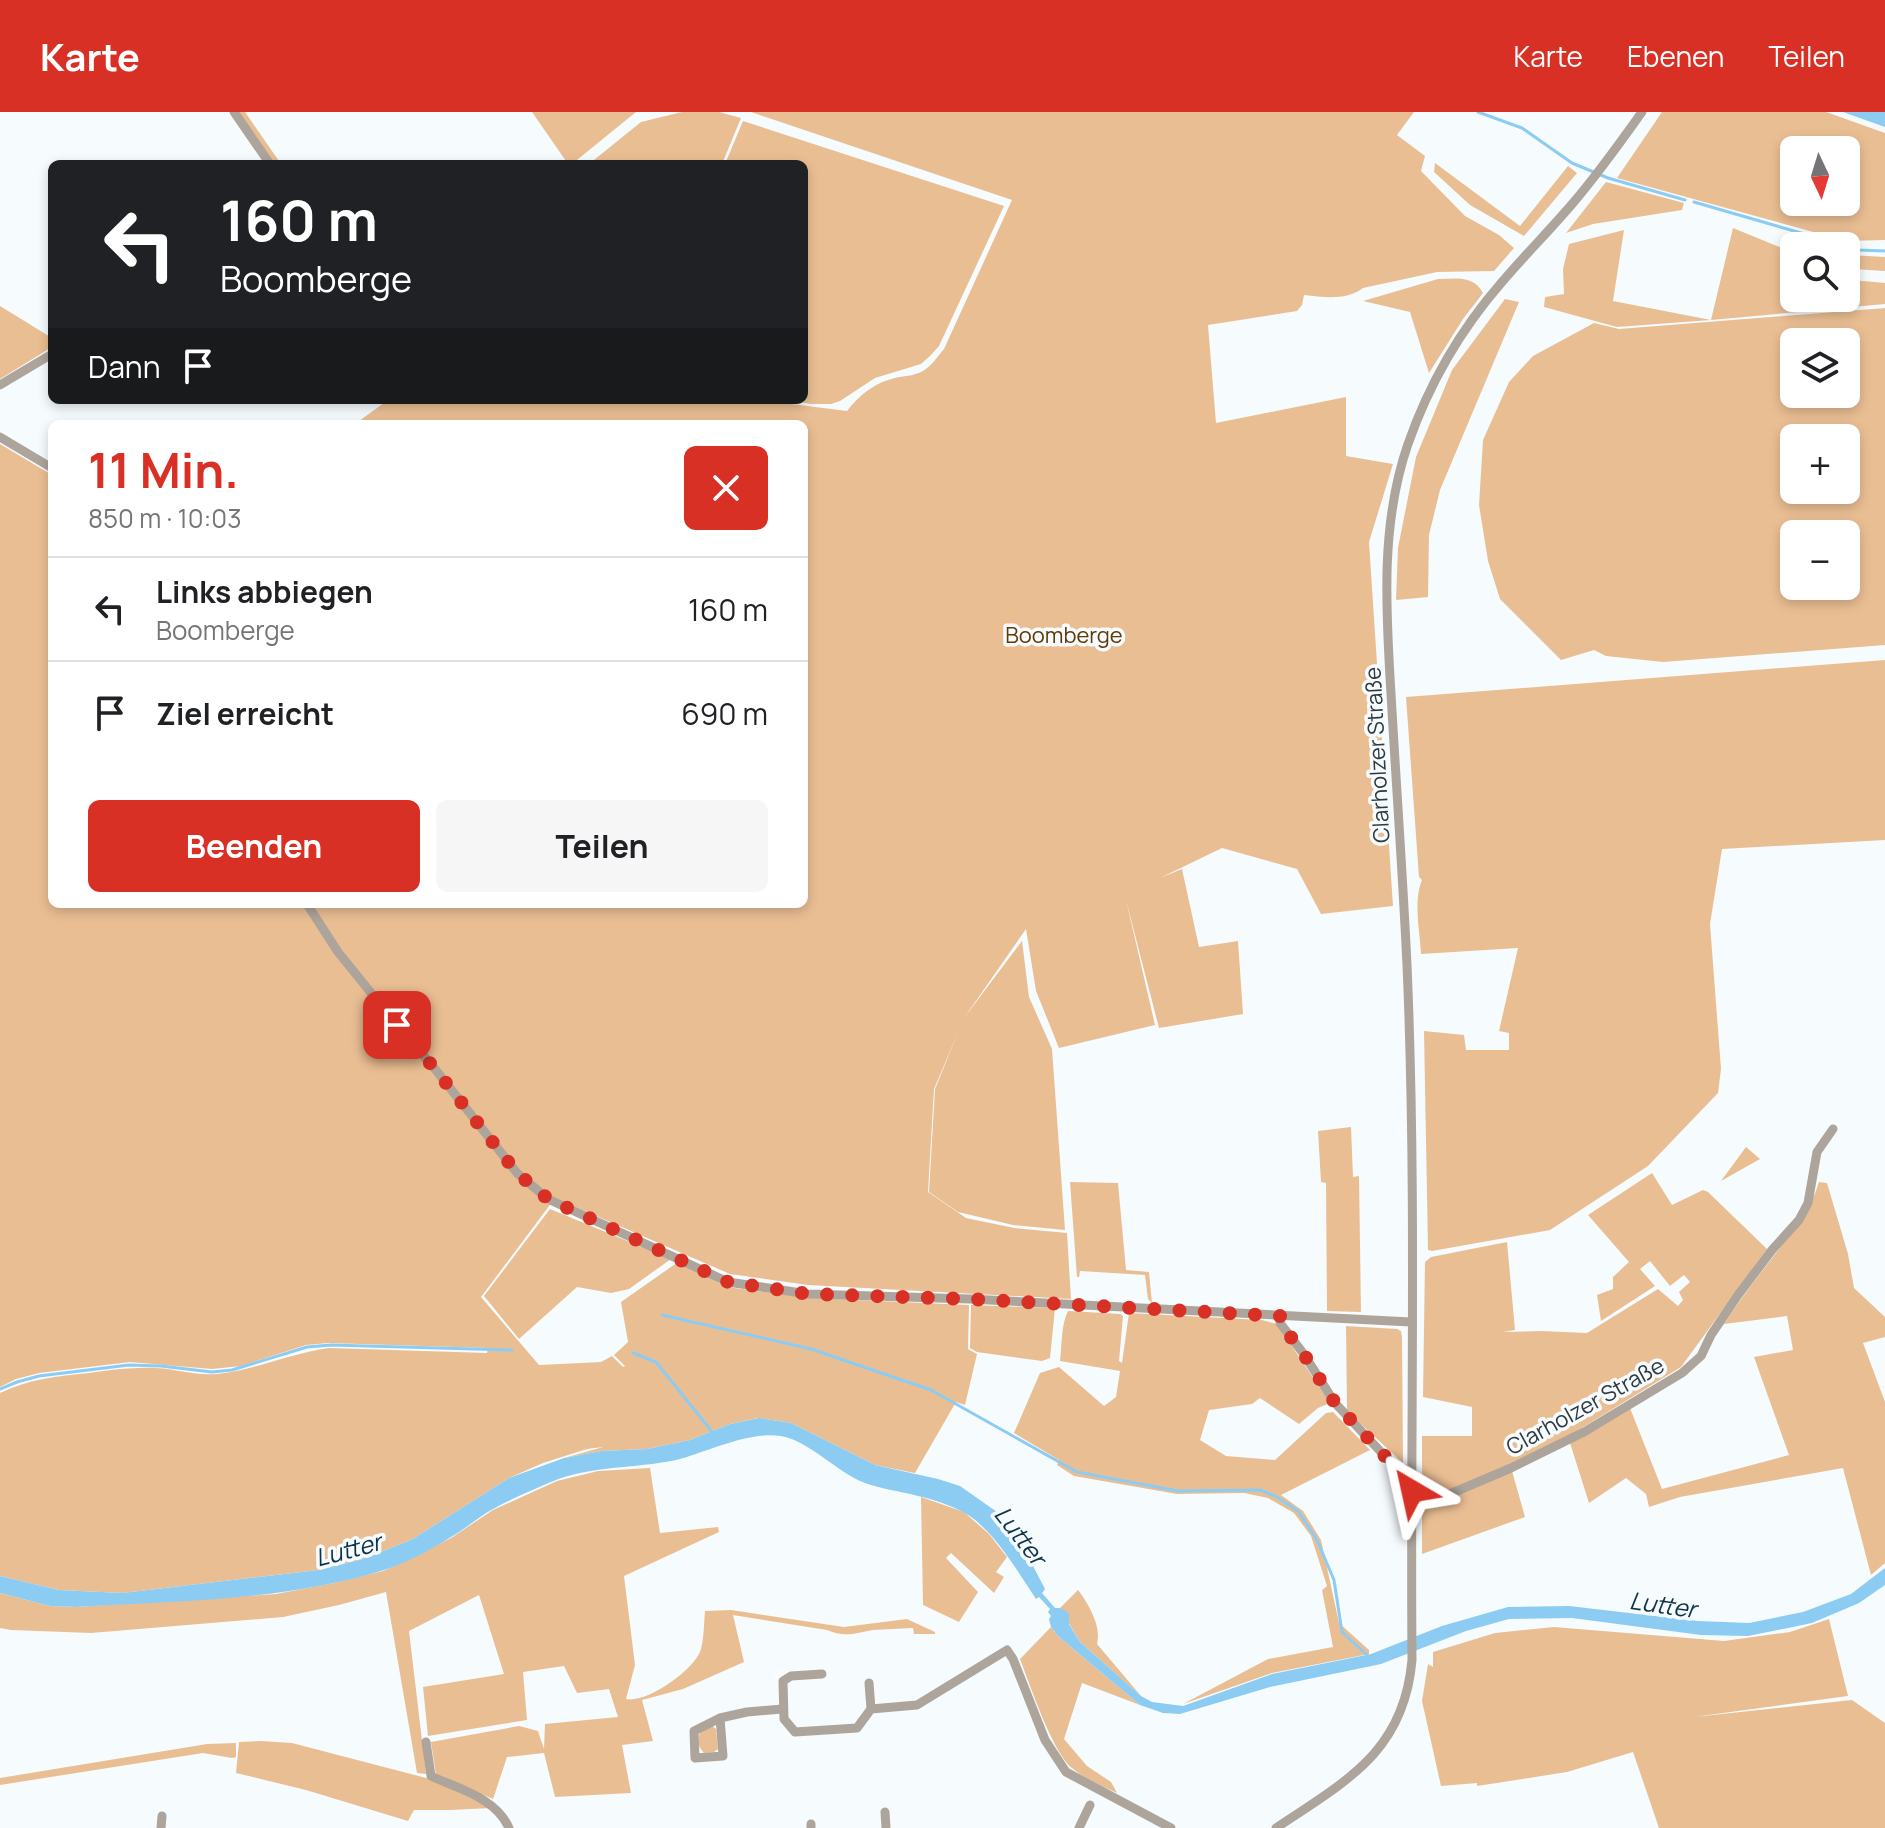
<!DOCTYPE html>
<html lang="de">
<meta charset="utf-8">
<style>
body{margin:0;font-family:Manrope,sans-serif;background:#f6f6f6;color:#202124;height:100vh;display:flex;flex-direction:column;font-size:30px;white-space:nowrap}
*{box-sizing:border-box;margin:0}
p{font-size:26px;color:#757577}
.icon{flex:none;width:44px;height:44px;fill:none;stroke:currentColor;stroke-width:2;stroke-linecap:round;stroke-linejoin:round}
.map{position:relative;flex:1;overflow:hidden}
.sheet{position:absolute;left:48px;top:308px;width:760px;height:488px;display:flex;flex-direction:column;background:#fff;border-radius:12px;box-shadow:0 4px 12px #0003}
.sheet>*{flex:none}
.top-card{position:absolute;left:48px;top:48px;width:760px;height:244px;border-radius:12px;box-shadow:0 4px 12px #0003;background:#202124;color:#fff;overflow:hidden}
.needle{width:52px;rotate:176deg}
.fabs{position:absolute;left:1780px;top:24px;display:grid;gap:16px}
.fabs a{display:grid;place-items:center;width:80px;height:80px;border-radius:12px;background:#fff;box-shadow:0 4px 12px #0003;font-size:40px}
.pin{position:absolute;display:grid;place-items:center;width:68px;height:68px;color:#fff;margin:-34px;border-radius:16px;box-shadow:0 4px 12px #0006}
.me{position:absolute;width:88px;margin:-44px;rotate:324deg;stroke-linejoin:round;filter:drop-shadow(0 0 6px #0008)}
.turn{display:flex;align-items:center;gap:28px;height:168px;padding:0 40px;font-size:36px}
.turn .icon{width:104px;height:104px;stroke-width:2.5}
.turn b{display:block;font-size:56px;line-height:68px}
.then{display:flex;align-items:center;height:76px;padding:0 40px;background:#0003;gap:16px;font-size:30px}
.round{display:grid;place-items:center;flex:none;width:84px;height:84px;border-radius:12px;background:#f6f6f6}
.summary{display:flex;align-items:center;justify-content:space-between;height:136px;padding:0 40px}
h1{font-size:48px;font-weight:700;line-height:60px;color:#d93025}
.button{display:flex;gap:16px;margin-top:auto;padding:16px 40px}
.button a{flex:1;height:92px;border-radius:12px;background:#d93025;color:#fff;font-size:32px;font-weight:700;line-height:92px;text-align:center}
.button a+a{background:#f6f6f6;color:#202124}
ul{padding:0;list-style:none}
li{display:flex;align-items:center;gap:24px;height:104px;padding:0 40px;border-top:2px solid #e0e0e0}
li div{flex:1}
li b{display:block;font-size:30px}
li em{font-style:normal}
header{display:flex;align-items:center;gap:48px;box-sizing:border-box;height:112px;padding:0 40px;background:#d93025;color:#fff}
header strong{font-size:38px}
nav{display:flex;gap:44px;margin-inline-start:auto;font-size:28px}
.map>svg:first-child{display:block}
.green{fill:#eabe93;fill-rule:evenodd}
.water{fill:#8cccf3}
.lines{fill:none;stroke-linecap:round;stroke-linejoin:round}
.stream{stroke:#8cccf3;stroke-width:3}
.minor{stroke:#ada49b;stroke-width:9}
.route{stroke:#d93025;stroke-width:14;stroke-dasharray:0 25.2}
.labels{text-anchor:middle;dominant-baseline:central;stroke-width:7;stroke-linejoin:round;paint-order:stroke}
.park-label{font-size:22px;fill:#603904;stroke:#f6fbfe}
.street-label{font-size:22px;fill:#303a41;stroke:#f6fbfe}
.water-label{font-size:24px;font-style:italic;fill:#0d3347;stroke:#f6fbfe}
</style>
<header>
<strong>Karte</strong>
<nav><a>Karte</a><a>Ebenen</a><a>Teilen</a></nav>
</header>
<div class="map">
<svg width="1885" height="1716" viewBox="0 0 1885 1716">
<rect width="100%" height="100%" fill="#f6fbfe"/>
<g class="green">
<polygon points="238,0 245,0 281,52 274,52"/>
<polygon points="532,0 636,0 572,52 568,52"/>
<polygon points="682,0 719,0 741,6 722,52 589,52 641,10"/>
<path d="M751,0H1414L1397,23L1425,44L1421,59L1465,104L1499,123L1514,136L1494,159L1437,160L1363,176C1346,189 1324,185 1304,183L1302,193L1297,199L1208,213L1216,311L1346,285V344L1393,352L1369,430L1393,794L1321,802L1297,757L1222,736L1160,766L1182,757L1199,835L1238,829L1243,902L1159,916L1126,788L1155,913L1059,936L1036,879L1026,817L964,906L1022,829L1029,885L1052,937L1065,1118L1013,1113L958,1100L929,1080L935,977L959,918L934,977L928,1080L966,1106L1014,1116L1067,1121L1071,1187L808,1173L730,1162L555,1086L481,1185L539,1253L601,1250L612,1244L623,1255L625,1254L614,1243L628,1230L621,1190L678,1150L727,1175L809,1186L969,1193L968,1237L977,1242L965,1293L956,1290L915,1361L875,1353L791,1311L758,1306L730,1312L690,1328L647,1337L601,1339L564,1346L603,1335L587,1337L543,1351L509,1366L411,1428L363,1447L319,1458L122,1481L59,1478L0,1464V1281C29,1267 57,1264 89,1261C111,1258 133,1255 156,1256C176,1257 196,1264 217,1262C255,1258 291,1241 329,1236L487,1241L488,1236L328,1231L306,1233L241,1254L212,1257L130,1250L39,1261L16,1267L0,1275V332L52,363V792H804V312H355L388,288H760L847,299C859,283 876,270 895,266C903,264 913,264 921,260C931,255 937,245 944,237L1012,88Z"/>
<path d="M1662,0H1826L1885,21V128L1846,129L1617,66ZM1794,38H1846V90H1794Z"/>
<polygon points="743,9 1004,94 939,234 930,244 921,252 875,266 840,289 831,292 811,292 788,288 804,288 804,52 725,52"/>
<polygon points="1435,51 1520,114 1568,54 1577,61 1524,124 1470,93 1434,60"/>
<polygon points="1606,70 1684,91 1682,98 1593,112 1566,121"/>
<polygon points="1733,116 1794,141 1794,186 1846,186 1846,165 1852,168 1885,171 1885,192 1711,208 1617,215 1544,195 1545,185 1564,182 1563,157 1569,132 1624,118 1613,189 1711,208"/>
<polygon points="1851,143 1885,145 1885,159 1853,157"/>
<path d="M1438,167C1456,167 1473,163 1483,181L1463,207L1429,261L1410,200L1363,189Z"/>
<polygon points="1505,187 1519,190 1440,378 1429,423 1428,485 1396,488 1398,436 1416,345 1452,258"/>
<polygon points="0,194 52,226 52,235 0,267"/>
<path d="M1885,196V533L1663,550L1606,544L1594,538L1561,548L1500,487L1488,449L1479,393L1483,328L1509,270L1533,244L1594,211L1619,217ZM1794,230H1846V282H1794ZM1794,326H1846V378H1794ZM1794,422H1846V474H1794Z"/>
<path d="M1885,548V728L1722,737L1710,812L1721,957L1718,981L1648,1054L1550,1118L1432,1139L1428,1138L1424,919L1464,923L1466,938H1509V921L1499,919L1518,836L1421,842C1420,820 1413,789 1422,768L1419,765L1406,585Z"/>
<polygon points="1351,1015 1353,1065 1359,1064 1361,1200 1327,1199 1326,1071 1321,1070 1318,1019"/>
<polygon points="1746,1035 1760,1047 1721,1069"/>
<polygon points="1652,1061 1672,1093 1703,1078 1708,1080 1767,1137 1681,1255 1567,1325 1510,1352 1525,1405 1422,1442 1422,1324 1472,1324 1472,1295 1423,1285 1425,1150 1431,1145 1507,1130 1515,1218 1503,1220 1541,1219 1587,1221 1658,1177 1678,1194 1683,1188 1679,1180 1690,1170 1684,1163 1670,1174 1650,1149 1640,1157 1655,1174 1601,1209 1597,1183 1613,1177 1613,1165 1629,1150 1588,1103"/>
<polygon points="1070,1070 1118,1071 1126,1158 1149,1160 1152,1191 1148,1187 1145,1163 1080,1159 1079,1165 1077,1165"/>
<path d="M1819,1070L1827,1071L1848,1142L1854,1176L1885,1205V1225L1863,1231L1885,1290V1451L1871,1463L1843,1356L1680,1385L1649,1395L1646,1382L1626,1366L1589,1391L1570,1331L1630,1296L1662,1377L1789,1343L1754,1245L1793,1238L1787,1204L1724,1212C1739,1189 1756,1167 1773,1145C1791,1121 1811,1099 1819,1070Z"/>
<polygon points="550,1097 671,1147 629,1177 611,1181 577,1175 519,1227 484,1184"/>
<polygon points="971,1193 1055,1196 1050,1246 1042,1249 977,1240 970,1236"/>
<path d="M1068,1199L1120,1202L1123,1204L1119,1249L1122,1251L1129,1201L1262,1208L1277,1212L1330,1291L1318,1296L1299,1312L1260,1286L1252,1292L1209,1298L1200,1328L1226,1344L1275,1348L1326,1301L1333,1300L1370,1338L1281,1383L1303,1399L1321,1428L1339,1511L1369,1538V1542L1272,1561L1183,1592L1268,1547L1333,1535L1322,1478L1327,1474L1311,1424L1294,1401L1268,1386L1244,1381L1177,1382L1074,1364L1057,1353L1059,1348L1014,1321L1040,1261L1059,1255L1104,1294L1116,1285L1120,1259L1060,1249C1062,1232 1061,1213 1068,1199Z"/>
<polygon points="1346,1214 1397,1217 1401,1219 1402,1225 1403,1351 1347,1299"/>
<path d="M650,1356L660,1421L718,1415L719,1420L624,1464L635,1553L626,1587C646,1592 696,1557 701,1537C704,1525 704,1511 705,1499L731,1498L844,1515L907,1507L935,1520V1522H914L913,1516C899,1517 886,1517 873,1518C855,1521 845,1526 827,1518L733,1503L744,1550L683,1577L642,1588L653,1629L622,1633L631,1681L555,1685L544,1641L507,1645L493,1687L436,1663L431,1630L519,1614L538,1619L544,1637L545,1612L618,1605L609,1577L577,1581L564,1554L523,1560L527,1608L428,1624L423,1575L504,1562L479,1483L409,1519L426,1662L417,1661L386,1480L339,1493L283,1505L91,1521L11,1518L0,1516V1481L50,1494L76,1495L276,1482L334,1471L383,1459L403,1450L451,1426L493,1398L557,1369L598,1359Z"/>
<polygon points="921,1385 964,1400 989,1422 1007,1445 996,1460 1004,1465 994,1481 951,1441 946,1446 978,1480 959,1510 923,1493"/>
<path d="M1078,1478C1088,1491 1102,1515 1097,1532L1141,1584L1080,1530L1060,1496Z"/>
<polygon points="1829,1507 1848,1584 1694,1605 1852,1588 1885,1611 1885,1716 1659,1716 1633,1640 1567,1660 1477,1674 1477,1671 1441,1674 1422,1589 1428,1552 1433,1555 1433,1540 1495,1521 1554,1515 1724,1529 1790,1520"/>
<path d="M1051,1515L1058,1524L1140,1593L1082,1571L1064,1627L1087,1654L1111,1670L1117,1681C1102,1674 1085,1667 1072,1656C1053,1641 1030,1573 1020,1547Z"/>
<path d="M711,1613L716,1617L718,1637L714,1640L704,1641C697,1634 697,1627 701,1618Z"/>
<polygon points="261,1629 292,1631 430,1667 491,1696 451,1698 414,1698 408,1709 306,1678 236,1661 239,1630"/>
<polygon points="236,1631 236,1645 232,1646 203,1641 0,1673 0,1666 207,1632"/>
</g>
<g class="water">
<polygon points="1843,0 1885,0 1885,15"/>
<path d="M759,1306L791,1311L875,1353L938,1367L960,1374L997,1400L1019,1427L1045,1477L1042,1481L1055,1496H1060L1069,1501V1512L1080,1530L1141,1584L1152,1590L1183,1594L1272,1562L1371,1542L1442,1514L1508,1495L1569,1494L1698,1509L1749,1511L1803,1500L1851,1482L1885,1456V1473L1859,1491L1812,1511L1748,1524L1701,1523L1572,1506L1509,1507L1466,1519L1381,1552L1270,1575L1180,1602L1163,1601L1140,1593L1058,1524L1051,1515L1049,1507L1051,1504L1048,1500L1050,1497L1039,1485L1036,1487C1018,1460 992,1415 963,1400C950,1393 932,1387 918,1384C900,1379 881,1377 865,1371C836,1360 810,1329 781,1324C749,1319 707,1340 676,1348C634,1357 591,1353 551,1370C530,1379 506,1389 486,1401C474,1409 463,1418 451,1425C430,1438 405,1452 381,1459C282,1489 177,1489 76,1495L50,1494L0,1481V1464L59,1478L122,1481L319,1458L363,1447L411,1428L509,1366L564,1346L601,1339L647,1337L690,1328L730,1312Z"/>
</g>
<g class="lines">
<g class="stream">
<polyline points="1478,0 1522,16 1572,51 1608,66 1685,88"/>
<polyline points="1694,90 1832,130"/>
<polyline points="1846,135 1858,138 1885,139"/>
<polyline points="662,1203 811,1237 931,1278 1077,1360 1178,1379 1260,1378 1277,1385 1298,1399 1317,1428 1334,1468 1342,1520 1367,1543"/>
<polyline points="633,1241 656,1250 713,1321"/>
<polyline points="0,1277 17,1270 39,1264 129,1253 161,1254 212,1260 232,1258 307,1235 331,1233 512,1238"/>
</g>
<g class="minor">
<polyline points="234,0 270,52"/>
<polyline points="0,273 52,242"/>
<polyline points="0,325 52,356"/>
<polyline points="307,792 338,840 397,913 435,957 517,1061 548,1087 728,1170 808,1182 970,1187 1411,1210"/>
<polyline points="1280,1204 1280,1211 1303,1241 1335,1291 1396,1356 1412,1363"/>
<polyline points="1412,1395 1431,1390 1511,1356 1584,1320 1682,1261 1701,1244 1711,1223 1738,1183 1772,1138 1799,1108 1808,1091 1817,1040 1833,1017"/>
<polyline points="822,1562 791,1564 783,1569 784,1607 795,1620 857,1616 871,1597 917,1593 1007,1538 1013,1547 1045,1628 1066,1660 1171,1716"/>
<polyline points="869,1571 871,1597"/>
<polyline points="720,1606 694,1619 695,1646 723,1644 720,1606 747,1600 782,1597"/>
<path d="M426,1630L431,1664C459,1677 496,1686 509,1716"/>
<polyline points="885,1700 886,1716"/>
<polyline points="811,1712 811,1716"/>
<polyline points="161,1716 162,1704"/>
<polyline points="1079,1716 1090,1693"/>
<path d="M1276,1716C1346,1669 1404,1640 1412,1548C1410,1316 1417,1084 1407,853C1403,768 1397,684 1392,599C1387,511 1378,418 1408,332C1429,272 1460,218 1502,170C1525,143 1550,118 1573,91C1598,62 1620,31 1642,0"/>
</g>
</g>
<g class="lines">
<polyline class="route" points="397,913 435,957 517,1061 548,1087 728,1170 808,1182 970,1187 1280,1204 1280,1211 1303,1241 1335,1291 1396,1356 1412,1363 1412,1379"/>
</g>
<g class="labels">
<g class="park-label">
<text x="1064" y="523">Boomberge</text>
</g>
<g class="street-label">
<text transform="translate(1377 643) rotate(-93)">Clarholzer Straße</text>
<text transform="translate(1585 1294) rotate(-29)">Clarholzer Straße</text>
</g>
<g class="water-label">
<text transform="translate(1021 1423) rotate(52)">Lutter</text>
<text transform="translate(348 1437) rotate(-15)">Lutter</text>
<text transform="translate(1663 1492) rotate(8)">Lutter</text>
</g>
</g>
</svg>
<div class="fabs">
<a><svg class="needle" viewBox="-14 -14 28 28"><path d="M0-13l5 13h-10z" fill="#e53935"/><path d="M0 13l5-13h-10z" fill="#757577"/></svg></a>
<a><svg class="icon" aria-label="search" viewBox="0 0 24 24"><circle cx="10" cy="10" r="6"/><path d="M15 15l6 6"/></svg></a>
<a><svg class="icon" aria-label="layers" viewBox="0 0 24 24"><path d="M12 4l9 5-9 5-9-5zM3 14l9 5 9-5"/></svg></a>
<a>+</a>
<a>−</a>
</div>
<div class="pin" style="left:397px;top:913px;background:#d93025"><svg class="icon" aria-label="arrive" viewBox="0 0 24 24"><path d="M6 21V4h12l-3 4 3 4H6"/></svg></div>
<svg class="me" style="left:1412px;top:1379px" viewBox="-20 -20 40 40"><path d="M0-17L14 15 0 8-14 15z" fill="#d93025" stroke="#fff" stroke-width="4"/></svg>
<div class="top-card">
<div class="turn"><svg class="icon" aria-label="left" viewBox="0 0 24 24"><path d="M17 20v-9H6M10 6l-5 5 5 5"/></svg><div><b>160 m</b>Boomberge</div></div>
<div class="then">Dann<svg class="icon" aria-label="arrive" viewBox="0 0 24 24"><path d="M6 21V4h12l-3 4 3 4H6"/></svg></div>
</div>
<section class="sheet">
<div class="summary"><div><h1>11 Min.</h1><p>850 m · 10:03</p></div><a class="round" style="background:#d93025;color:#fff"><svg class="icon" aria-label="close" viewBox="0 0 24 24"><path d="M6 6l12 12M18 6L6 18"/></svg></a></div>
<ul>
<li><svg class="icon" aria-label="left" viewBox="0 0 24 24"><path d="M17 20v-9H6M10 6l-5 5 5 5"/></svg><div><b>Links abbiegen</b><p>Boomberge</p></div><em>160 m</em></li>
<li><svg class="icon" aria-label="arrive" viewBox="0 0 24 24"><path d="M6 21V4h12l-3 4 3 4H6"/></svg><div><b>Ziel erreicht</b></div><em>690 m</em></li>
</ul>
<div class="button"><a>Beenden</a><a>Teilen</a></div>
</section>
</div>
